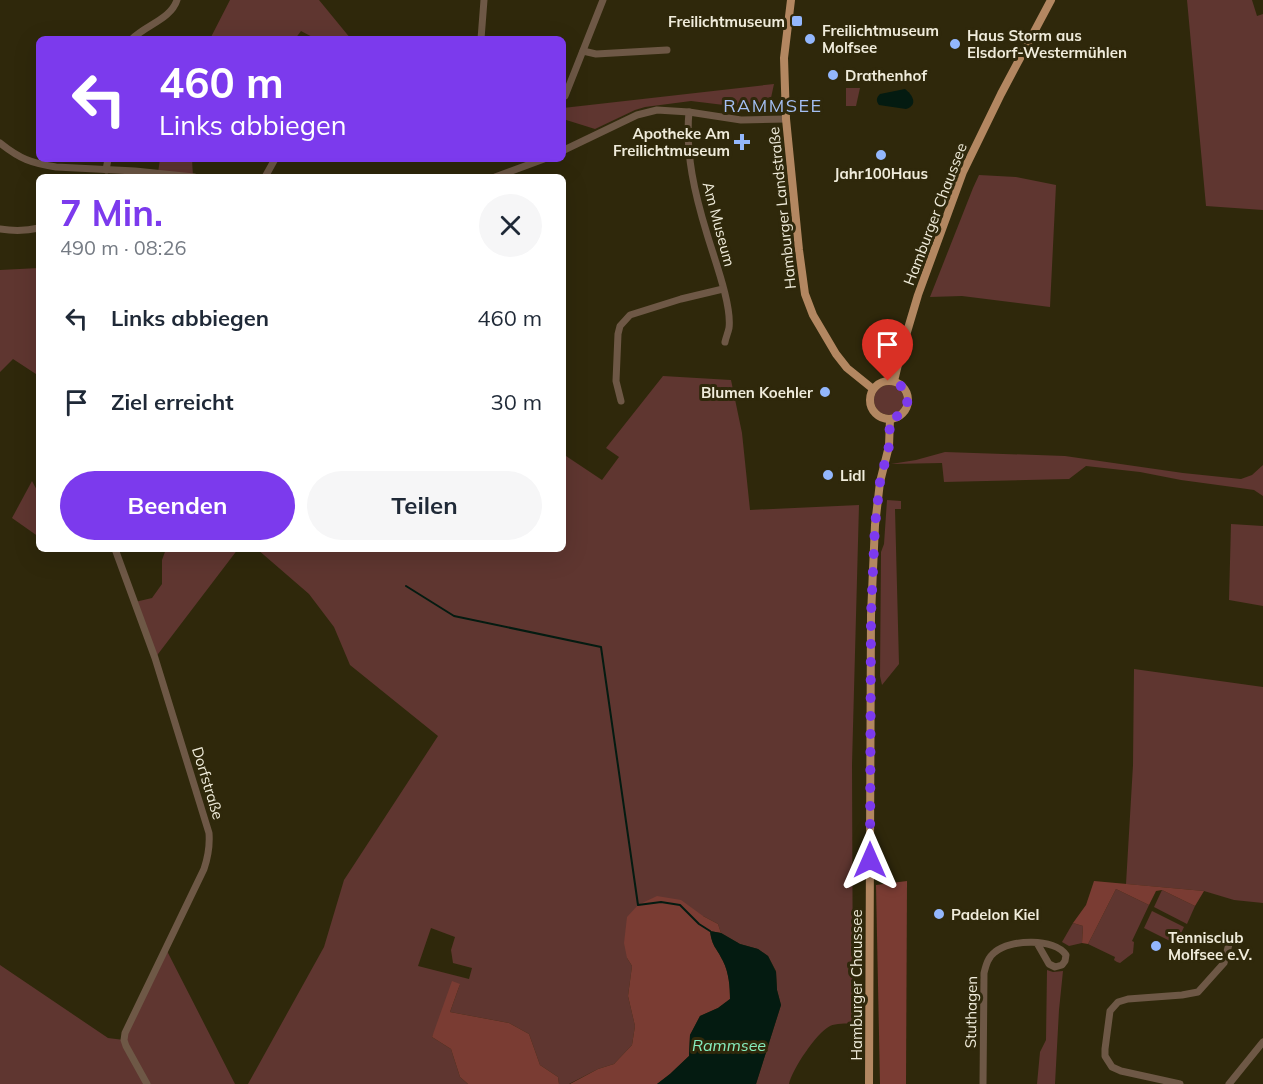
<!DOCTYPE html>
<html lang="de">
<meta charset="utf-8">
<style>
body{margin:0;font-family:Mulish,sans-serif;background:#f6f6f7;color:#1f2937;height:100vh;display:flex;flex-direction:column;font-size:22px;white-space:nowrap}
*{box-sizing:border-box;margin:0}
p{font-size:20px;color:#747a83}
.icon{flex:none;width:33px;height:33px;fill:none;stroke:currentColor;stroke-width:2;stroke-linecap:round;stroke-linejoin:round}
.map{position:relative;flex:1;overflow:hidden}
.sheet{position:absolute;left:36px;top:174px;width:530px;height:378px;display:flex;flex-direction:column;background:#fff;border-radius:9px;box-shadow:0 6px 24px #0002}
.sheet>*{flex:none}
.banner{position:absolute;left:36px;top:36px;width:530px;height:126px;border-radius:9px;box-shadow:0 6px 24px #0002;background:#7c3aed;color:#fff;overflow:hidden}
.pin{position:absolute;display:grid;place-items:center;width:51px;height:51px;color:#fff;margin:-62px -26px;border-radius:50% 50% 50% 0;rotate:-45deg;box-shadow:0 0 6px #0007}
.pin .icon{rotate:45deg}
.me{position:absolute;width:66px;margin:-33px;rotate:0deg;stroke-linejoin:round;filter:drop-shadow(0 0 4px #0008)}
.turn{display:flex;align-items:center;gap:21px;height:126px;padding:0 24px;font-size:27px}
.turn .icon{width:78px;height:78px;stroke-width:2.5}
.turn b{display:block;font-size:42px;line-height:51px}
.round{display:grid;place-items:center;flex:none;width:63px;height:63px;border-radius:32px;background:#f6f6f7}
.head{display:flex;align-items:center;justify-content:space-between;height:102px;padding:0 24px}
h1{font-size:36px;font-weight:700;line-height:45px;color:#7c3aed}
.button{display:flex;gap:12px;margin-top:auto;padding:12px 24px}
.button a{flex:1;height:69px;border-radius:36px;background:#7c3aed;color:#fff;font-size:24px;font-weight:700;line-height:69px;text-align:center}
.button a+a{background:#f6f6f7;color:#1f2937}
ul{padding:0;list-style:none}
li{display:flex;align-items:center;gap:18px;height:84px;padding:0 24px}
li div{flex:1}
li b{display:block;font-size:22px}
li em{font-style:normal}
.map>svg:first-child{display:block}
.green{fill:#5f3630;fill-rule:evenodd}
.forest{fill:#7a3c33}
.water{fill:#041b11}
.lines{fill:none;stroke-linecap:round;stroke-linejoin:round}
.stream{stroke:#041b11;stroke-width:2}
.minor{stroke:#6e5846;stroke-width:7}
.major{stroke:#b38761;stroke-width:8}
.route{stroke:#7c3aed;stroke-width:10;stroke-dasharray:0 18}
.poi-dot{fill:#93b7fd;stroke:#2f280b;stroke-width:2}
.labels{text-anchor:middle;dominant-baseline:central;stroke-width:6;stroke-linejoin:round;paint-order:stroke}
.poi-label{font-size:15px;font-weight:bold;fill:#f0ecdb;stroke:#2f280b;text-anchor:start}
.street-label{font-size:15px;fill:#f0ecdb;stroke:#2f280b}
.water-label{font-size:16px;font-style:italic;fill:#85edbe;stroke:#2f280b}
.quarter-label{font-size:18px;letter-spacing:1.5px;fill:#a4bff3;stroke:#2f280b}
</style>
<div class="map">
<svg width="1263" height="1084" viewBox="0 0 1263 1084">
<rect width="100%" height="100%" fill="#2f280b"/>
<g class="green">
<polygon points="230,0 319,0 351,39 316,39 301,31 295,39 210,39"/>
<polygon points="1187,0 1252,0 1257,16 1263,14 1263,210 1206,206"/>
<polygon points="774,84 769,107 757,109 691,101 645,107 635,110 595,129 563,119 563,108"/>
<polygon points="846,88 860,88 856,106 846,106"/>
<polygon points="160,159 192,159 193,177 158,173"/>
<polygon points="979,175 1016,177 1056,185 1050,307 962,296 930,297 973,188"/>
<polygon points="39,268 39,376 13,359 0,372 0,270"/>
<path d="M663,376L731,380L742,433L750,510L859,505L852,764L853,1023C846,1024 836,1023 830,1026C816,1033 792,1070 789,1084H756L781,1005L777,990L776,971L768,956L758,949L740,944L721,933L718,924L703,916L627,958L632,966L628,996L635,1026L632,1045L614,1064L598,1069L569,1084H559L558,1077L540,1065L529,1034L509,1023L450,1012L460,984L432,1037L451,1049L460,1077L468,1084H248L324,947L344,880L438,736L350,665L334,627L309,594L257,549H562L563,454L602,480L619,457L606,448ZM431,928L455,937L451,950L453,963L472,968L469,979L418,966Z"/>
<circle cx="889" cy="400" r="15"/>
<polygon points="945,452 1065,456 1183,473 1241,479 1252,475 1263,465 1263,496 1254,490 1240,488 1181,480 1140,472 1086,466 1069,479 944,482 942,463 891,464 916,460"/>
<polygon points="32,481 39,494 39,537 12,518"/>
<polygon points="887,500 901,501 901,509 895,509 899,664 882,685 880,676 881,552 884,544"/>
<polygon points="1231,524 1263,526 1263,606 1229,600"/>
<polygon points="166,549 238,549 155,658 135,602 152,598 162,584 162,560"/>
<polygon points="1134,669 1263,687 1263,903 1234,900 1204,891 1126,884 1133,765"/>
<polygon points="1116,889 1149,905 1132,941 1134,942 1133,953 1120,963 1117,962 1114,960 1115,957 1088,944"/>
<polygon points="1162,890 1195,906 1187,924 1154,907"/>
<polygon points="1152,911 1184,927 1176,944 1144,928"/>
<polygon points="1073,923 1083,926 1082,943 1069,946 1062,942"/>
<polygon points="166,949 235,1084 0,1084 0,965 108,1038 124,1040"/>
<polygon points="1047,970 1053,972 1063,971 1059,1010 1055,1084 1037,1084 1040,1052 1046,1040"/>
</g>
<g class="forest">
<polygon points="907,881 906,1084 880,1084 876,885"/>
<polygon points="1094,881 1204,891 1195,906 1162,890 1156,891 1149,905 1116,889 1088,944 1082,943 1083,926 1073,923 1086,905"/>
<path d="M657,896L681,900L703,916L718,924L721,933L710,931C712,947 717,948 723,961C729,973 730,987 730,999L718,1008L700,1016L690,1035L689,1056L670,1074L657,1084H570L598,1069L614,1064L632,1045L635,1026L628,996L632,966L627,958L624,943L627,917L638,905Z"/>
<polygon points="452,981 460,984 450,1012 509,1023 529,1034 540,1065 558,1077 559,1084 468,1084 460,1077 451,1049 432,1037"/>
</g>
<g class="water">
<path d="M905,89C912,94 919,105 906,109L879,105C876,101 876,98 880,94Z"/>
<path d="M710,931L721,933L740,944L758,949L768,956L776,972L777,990L781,1005L756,1084H657L670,1074L689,1056L690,1035L700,1016L718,1008L730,999C730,987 729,973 723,961C717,948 712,947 710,931Z"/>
</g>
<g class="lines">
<polyline class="stream" points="406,586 454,616 601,647 638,905 661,902 680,905 699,924 710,931"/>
<g class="minor">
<path d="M132,39C146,25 171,19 177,0"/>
<polyline points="481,39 484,0"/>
<polyline points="583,51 596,54 667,50"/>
<polyline points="565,96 603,0"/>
<path d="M689,112C685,153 695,195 707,234C714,258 732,305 729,328C728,333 726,337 725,342"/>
<path d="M0,143C20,159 31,163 56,167L135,171L194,177"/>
<polyline points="562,151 637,115 657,110 689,112 741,120 786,119"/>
<polyline points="106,170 108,159"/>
<polyline points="265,177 275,159"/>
<polyline points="495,177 544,159"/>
<path d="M0,229C13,231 26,231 39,228"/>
<polyline points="621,401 616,381 618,334 620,326 630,315 681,299 723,289"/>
<path d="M115,549L155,658L209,833C210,846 208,857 204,869L125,1033L124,1040L126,1046L147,1084"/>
<path d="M983,1084L984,973C986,965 988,957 995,952C1010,939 1055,938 1066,955L1065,961L1062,965L1055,967L1049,964L1037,943"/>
<polyline points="1180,1084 1121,1071 1112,1067 1105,1056 1105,1049 1110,1011 1118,1002 1128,999 1182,995 1198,992 1224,963 1229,944"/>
<polyline points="1229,1084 1263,1042"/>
</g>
<g class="major">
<polyline points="791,0 784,58 786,119 799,250 805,294 813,315 836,354 847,368 873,389"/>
<circle cx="889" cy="400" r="19"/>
<polyline points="894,381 901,352 918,295 963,172 1001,94 1051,0"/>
<polyline points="869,1084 871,615 875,525 880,482 889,446 890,419"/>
</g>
</g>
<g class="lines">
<path class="route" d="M870,860L871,615L875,525L880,482L889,446L890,419C914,413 913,384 888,381"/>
</g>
<g class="poi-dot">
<rect x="791" y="15" width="12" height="12" rx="3"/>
<circle cx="810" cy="39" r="6"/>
<circle cx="955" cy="44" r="6"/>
<circle cx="833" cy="75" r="6"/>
<path d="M739 133h6v6h6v6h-6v6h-6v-6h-6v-6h6z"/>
<circle cx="881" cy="155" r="6"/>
<circle cx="825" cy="392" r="6"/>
<circle cx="828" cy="475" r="6"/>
<circle cx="939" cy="914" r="6"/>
<circle cx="1156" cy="946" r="6"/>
</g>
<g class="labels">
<g class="poi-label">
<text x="785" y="21" text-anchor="end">Freilichtmuseum</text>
<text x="822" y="30">Freilichtmuseum<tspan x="822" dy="17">Molfsee</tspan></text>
<text x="967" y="35">Haus Storm aus<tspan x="967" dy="17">Elsdorf-Westermühlen</tspan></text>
<text x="845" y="75">Drathenhof</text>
<text x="730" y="133" text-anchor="end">Apotheke Am<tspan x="730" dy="17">Freilichtmuseum</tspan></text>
<text x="881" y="173" text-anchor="middle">Jahr100Haus</text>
<text x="813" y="392" text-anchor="end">Blumen Koehler</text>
<text x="840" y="475">Lidl</text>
<text x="951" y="914">Padelon Kiel</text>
<text x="1168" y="937">Tennisclub<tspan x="1168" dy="17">Molfsee e.V.</tspan></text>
</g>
<g class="street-label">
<text transform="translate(782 208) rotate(-96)">Hamburger Landstraße</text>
<text transform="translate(935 214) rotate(-69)">Hamburger Chaussee</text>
<text transform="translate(719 224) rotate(75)">Am Museum</text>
<text transform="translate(208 783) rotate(73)">Dorfstraße</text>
<text transform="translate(856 985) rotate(-90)">Hamburger Chaussee</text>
<text transform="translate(971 1012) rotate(-89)">Stuthagen</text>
</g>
<g class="water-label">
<text x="729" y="1045">Rammsee</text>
</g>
<g class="quarter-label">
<text x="773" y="105">RAMMSEE</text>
</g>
</g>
</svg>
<div class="pin" style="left:888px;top:381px;background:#d93025"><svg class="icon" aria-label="arrive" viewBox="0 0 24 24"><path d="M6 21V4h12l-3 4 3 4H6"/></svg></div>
<svg class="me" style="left:870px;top:860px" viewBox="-20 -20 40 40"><path d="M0-17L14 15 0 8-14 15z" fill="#7c3aed" stroke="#fff" stroke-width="4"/></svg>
<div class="banner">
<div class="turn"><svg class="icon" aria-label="left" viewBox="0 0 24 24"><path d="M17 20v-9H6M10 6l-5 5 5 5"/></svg><div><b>460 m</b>Links abbiegen</div></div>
</div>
<section class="sheet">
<div class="head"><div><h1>7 Min.</h1><p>490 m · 08:26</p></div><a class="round"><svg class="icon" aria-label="close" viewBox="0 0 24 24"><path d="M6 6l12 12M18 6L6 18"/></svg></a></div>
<ul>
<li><svg class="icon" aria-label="left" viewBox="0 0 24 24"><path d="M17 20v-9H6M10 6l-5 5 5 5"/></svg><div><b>Links abbiegen</b></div><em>460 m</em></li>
<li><svg class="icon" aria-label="arrive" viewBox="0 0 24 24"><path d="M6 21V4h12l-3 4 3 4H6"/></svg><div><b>Ziel erreicht</b></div><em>30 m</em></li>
</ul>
<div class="button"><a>Beenden</a><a>Teilen</a></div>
</section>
</div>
